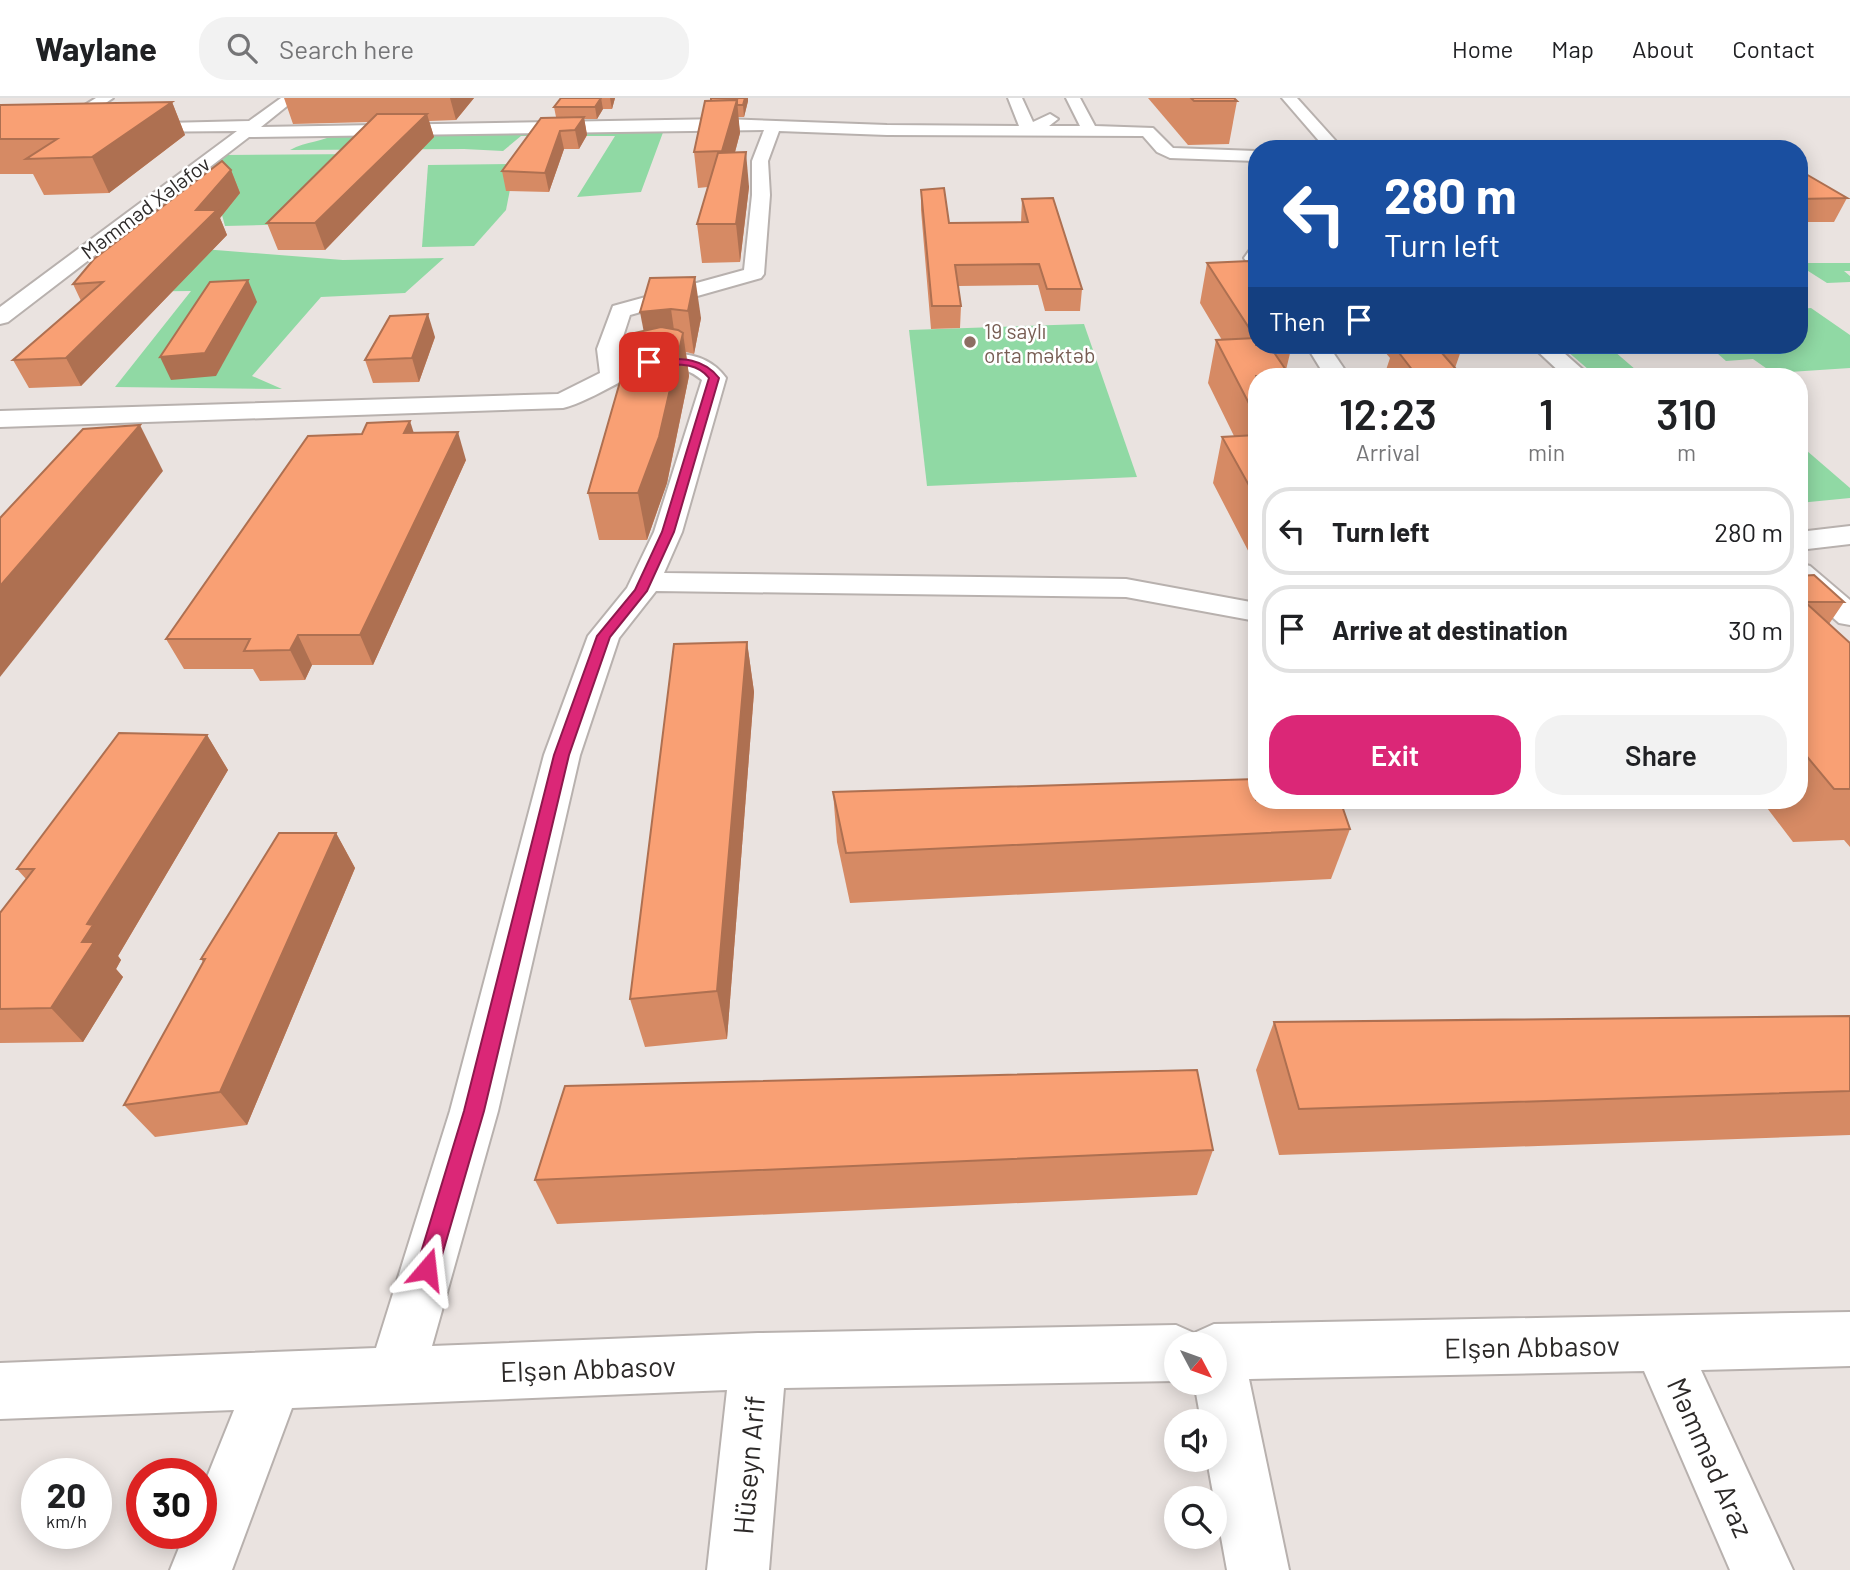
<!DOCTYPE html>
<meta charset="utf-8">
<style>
body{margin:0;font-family:Barlow,sans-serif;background:#f2f2f2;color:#202124;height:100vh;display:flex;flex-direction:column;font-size:26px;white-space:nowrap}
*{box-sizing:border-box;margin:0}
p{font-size:23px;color:#757577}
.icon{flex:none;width:38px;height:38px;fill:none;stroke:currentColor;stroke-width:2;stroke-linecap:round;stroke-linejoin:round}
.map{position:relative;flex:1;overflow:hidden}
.panel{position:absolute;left:1248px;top:270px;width:560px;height:441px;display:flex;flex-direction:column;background:#fff;border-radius:28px;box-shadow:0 4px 18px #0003}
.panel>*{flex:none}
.guide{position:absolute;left:1248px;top:42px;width:560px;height:214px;border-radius:28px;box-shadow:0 4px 18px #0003;background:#1a4fa0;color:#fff;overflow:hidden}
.needle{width:46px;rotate:131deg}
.tools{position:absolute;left:1164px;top:1234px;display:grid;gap:14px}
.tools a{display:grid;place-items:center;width:63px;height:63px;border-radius:50%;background:#fff;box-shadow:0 4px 18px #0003;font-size:35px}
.speed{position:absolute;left:21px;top:1360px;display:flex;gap:14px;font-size:35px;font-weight:700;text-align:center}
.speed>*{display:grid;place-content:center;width:91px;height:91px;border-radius:50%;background:#fff;box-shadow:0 4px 18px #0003;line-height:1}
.speed small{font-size:18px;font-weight:400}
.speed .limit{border:10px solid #d22;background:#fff;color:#111}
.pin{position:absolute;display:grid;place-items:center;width:60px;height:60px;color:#fff;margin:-30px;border-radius:14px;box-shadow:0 4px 10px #0006}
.me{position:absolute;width:77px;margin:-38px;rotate:17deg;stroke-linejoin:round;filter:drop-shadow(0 0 5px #0008)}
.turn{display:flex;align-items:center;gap:24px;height:147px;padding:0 21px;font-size:32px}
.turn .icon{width:91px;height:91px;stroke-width:2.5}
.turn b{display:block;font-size:49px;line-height:60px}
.then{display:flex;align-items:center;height:66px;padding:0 21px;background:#0003;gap:14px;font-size:26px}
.eta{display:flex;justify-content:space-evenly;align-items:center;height:119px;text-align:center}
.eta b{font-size:42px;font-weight:600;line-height:49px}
.cta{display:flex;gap:14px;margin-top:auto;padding:14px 21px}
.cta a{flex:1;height:80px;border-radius:28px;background:#db2777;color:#fff;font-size:28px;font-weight:600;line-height:80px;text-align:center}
.cta a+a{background:#f2f2f2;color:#202124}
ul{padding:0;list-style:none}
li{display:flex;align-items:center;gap:21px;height:88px;margin:0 14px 10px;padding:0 7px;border:4px solid #e0e0e0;border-radius:28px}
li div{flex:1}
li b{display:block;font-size:26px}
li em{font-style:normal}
header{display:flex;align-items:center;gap:42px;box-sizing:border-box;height:98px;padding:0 35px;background:#fff;border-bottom:2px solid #e0e0e0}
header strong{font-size:33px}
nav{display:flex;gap:38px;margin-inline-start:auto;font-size:24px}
.search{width:490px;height:63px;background:#f2f2f2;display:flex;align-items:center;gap:18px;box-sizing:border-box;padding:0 24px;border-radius:28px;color:#757577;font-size:26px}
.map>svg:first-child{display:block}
.green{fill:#90d9a4}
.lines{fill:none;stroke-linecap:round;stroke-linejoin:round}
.minor-casing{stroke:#b8b1ae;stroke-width:4}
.minor{fill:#fff;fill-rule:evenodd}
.wall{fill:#d68a64}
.shaded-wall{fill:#ae7051}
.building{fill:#f9a074;stroke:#ae7051;stroke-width:2}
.route{fill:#db2777;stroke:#8e194d;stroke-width:2}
.education-dot{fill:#8d6e63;stroke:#fff;stroke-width:2.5}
.labels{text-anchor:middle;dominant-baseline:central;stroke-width:5;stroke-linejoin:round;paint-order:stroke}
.far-street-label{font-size:21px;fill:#2d2a29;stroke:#fff}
.far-education-label{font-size:21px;fill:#785e54;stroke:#fff;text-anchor:start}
.near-street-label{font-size:28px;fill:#2d2a29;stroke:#fff}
</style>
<header>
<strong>Waylane</strong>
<div class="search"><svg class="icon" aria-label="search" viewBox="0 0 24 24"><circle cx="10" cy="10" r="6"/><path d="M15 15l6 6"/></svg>Search here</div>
<nav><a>Home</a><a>Map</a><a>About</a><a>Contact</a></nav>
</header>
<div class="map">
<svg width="1850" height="1472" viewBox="0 0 1850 1472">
<rect width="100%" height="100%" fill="#eae3e0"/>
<g class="green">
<path d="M665,29L641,94L577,99L615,38H521L503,53L464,51L290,52C306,43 324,44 340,34Z"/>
<polygon points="365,56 302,126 225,128 222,117 151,121 224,57"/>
<polygon points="515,66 506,112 474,148 422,149 428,67"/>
<polygon points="203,151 343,162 444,160 405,195 321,199 252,278 282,291 115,289 191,193 95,194"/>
<polygon points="1799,165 1850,165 1850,173 1844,173 1850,178 1850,184 1827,185 1805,171 1799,171"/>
<polygon points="1811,210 1850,237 1850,270 1773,275 1753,261 1726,263 1709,248 1799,247 1799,211"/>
<polygon points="1084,226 1137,379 927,388 909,232"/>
<polygon points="1560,247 1607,247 1643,278 1596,278"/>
<polygon points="1799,346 1850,390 1850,400 1799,405"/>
</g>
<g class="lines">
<g class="minor-casing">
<g id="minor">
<polygon points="96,0 113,0 66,32 54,32 52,29 54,26"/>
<path d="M281,0H297L261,29L724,21L887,27L1019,28L1008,0H1022L1033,24L1050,16L1058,21L1049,28H1080L1066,0H1080L1095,28L1153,30L1173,50L1256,53V63L1170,60L1157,54L1143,38L887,37L779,33L768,63L770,97L764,176L761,180L630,217L619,251L622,266C655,254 702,246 726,280L682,434L664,475L1126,481L1256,505V523L1126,499L656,493L619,540L580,657L498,1013L432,1248L758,1235L1176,1227L1194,1235L1214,1226L1850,1214V1268L1701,1272L1793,1472H1730L1644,1273L1249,1281L1289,1472H1227L1207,1362H1214V1323H1201L1194,1284H1214V1246H1176V1283L784,1290L769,1472H707L727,1292L292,1310L232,1472H170L185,1435H201V1394L234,1312L0,1321V1265L376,1250L450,1013L544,657L588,538L627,490L654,434L702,282C658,245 607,300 563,310L0,329V313L558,296L600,275L597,251L613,208L744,172L752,97V63L764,32L249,39L8,224L0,226V209L237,33L129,34L121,29L123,26L249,23Z"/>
<polygon points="1282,0 1297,0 1343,51 1326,51"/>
<polygon points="1256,151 1256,169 1249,167 1244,160 1249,153"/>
<polygon points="1306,247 1328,247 1349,278 1325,278"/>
<polygon points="1531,247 1555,247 1590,278 1564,278"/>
<polygon points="1850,428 1850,446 1799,452 1799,434"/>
<polygon points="1799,465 1810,468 1850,502 1850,527 1839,525 1799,490"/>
</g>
</g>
<use href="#minor" class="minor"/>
</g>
<g class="wall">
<polygon points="284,0 474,0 456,22 429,23 434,39 325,152 278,152 267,125 369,24 293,26"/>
<polygon points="561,0 615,0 612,11 603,11 597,21 584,21 587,37 579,51 564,51 549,94 506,93 502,73 556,19 554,9"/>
<polygon points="711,0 748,0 748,3 744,19 738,19 740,35 735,54 749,89 740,164 702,165 697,126 708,89 698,90 694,54"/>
<polygon points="1148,0 1234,0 1237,3 1229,46 1188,47"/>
<polygon points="172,4 185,37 109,95 44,97 33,76 0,76 0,7"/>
<polygon points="231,72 240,95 220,120 227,137 81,288 29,290 13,262 81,203 73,186"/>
<polygon points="1799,72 1847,100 1834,124 1799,124"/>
<polygon points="921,92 949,125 1021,124 1022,101 1082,191 1080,213 1045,213 1038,187 958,188 961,208 960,230 931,231 921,112"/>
<polygon points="1207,165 1256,174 1256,247 1292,247 1286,272 1256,278 1256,468 1213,385 1222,339 1234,338 1208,285 1216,242 1222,242 1200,205"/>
<polygon points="650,180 701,220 694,256 686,254 689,278 667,385 647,442 599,442 588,395 644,233"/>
<polygon points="435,239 419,284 373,285 365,262"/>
<polygon points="1379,247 1463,247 1455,270 1462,278 1384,278 1390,260"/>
<polygon points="414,335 466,362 373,567 312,567 305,582 260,583 253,571 184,571 166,541"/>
<polygon points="1799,478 1844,504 1829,526 1850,545 1850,749 1844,742 1793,744 1761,702 1799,702"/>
<polygon points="747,544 754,594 727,941 645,949 630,901"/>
<polygon points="207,637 228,672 118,858 121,862 116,871 123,879 83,944 0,945 0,815 26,781 17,771"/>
<polygon points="833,694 1350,731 1331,781 850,805 837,744"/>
<polygon points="336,735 355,770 247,1027 155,1039 124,1007 203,864 201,861"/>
<polygon points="1850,918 1850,1037 1279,1057 1256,972 1274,924"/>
<polygon points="1213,1052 1197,1097 557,1126 535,1082"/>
</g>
<g class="shaded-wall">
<polygon points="450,0 474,0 456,22"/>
<polygon points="601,0 603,11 597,21 595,9"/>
<polygon points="610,0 615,0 612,11"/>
<polygon points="745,0 748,0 748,3 744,19 743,7"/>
<polygon points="737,2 740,35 726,88 722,53"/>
<polygon points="172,4 185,37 109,95 92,59"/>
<polygon points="427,16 434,39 325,152 315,125"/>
<polygon points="584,19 587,37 579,51 575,32"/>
<polygon points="560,33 564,51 549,94 545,75"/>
<polygon points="746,54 749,89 740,164 736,126"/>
<polygon points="231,72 240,95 220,120 227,137 81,288 66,260"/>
<polygon points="695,179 701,220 694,256 688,213"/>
<polygon points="248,182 257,204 216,278 171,282 160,259"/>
<polygon points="671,211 677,253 648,256 640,214"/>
<polygon points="428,216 435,239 419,284 412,260"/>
<polygon points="683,235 689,278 667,385 647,442 638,395"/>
<polygon points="410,323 419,351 404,335"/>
<polygon points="140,327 163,373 0,579 0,488"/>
<polygon points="458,334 466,362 373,567 360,537"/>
<polygon points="298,537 312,567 305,582 290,552"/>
<polygon points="747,544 754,594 727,941 717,893"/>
<polygon points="207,637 228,672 118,858 121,862 116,871 123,879 83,944 51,910 82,844 87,826"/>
<polygon points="336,735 355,770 247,1027 220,994"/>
</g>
<g class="building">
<polygon points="561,0 601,0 595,9 554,9"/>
<polygon points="711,0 745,0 743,7 737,7 737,2 711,3"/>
<polygon points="1191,0 1234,0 1237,3 1194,3"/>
<polygon points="737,2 722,53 694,54 705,3"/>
<polygon points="172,4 92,59 26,61 57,41 0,41 0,7"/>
<polygon points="377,16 427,16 315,125 267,125"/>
<polygon points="584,19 575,32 560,33 545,75 502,73 541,20"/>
<polygon points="1757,47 1763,51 1574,51"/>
<polygon points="746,54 736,126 697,126 718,55"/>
<polygon points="222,63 231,72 196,112 217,112 66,260 13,262 103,184 73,186 94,161"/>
<polygon points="1799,72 1847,100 1799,101"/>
<polygon points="944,90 949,125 1028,124 1022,101 1053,100 1082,191 1047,191 1039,166 955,167 961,208 932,208 921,92"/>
<polygon points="1249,163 1256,174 1256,235 1253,236 1207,165"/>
<polygon points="695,179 688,213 671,211 640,214 650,180"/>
<polygon points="248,182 205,255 160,259 210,184"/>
<polygon points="428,216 412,260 365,262 390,218"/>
<polygon points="661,229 678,232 683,235 659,339 638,395 588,395 634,235"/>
<polygon points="1256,240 1256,247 1269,247 1290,278 1256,278 1256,319 1216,242"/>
<polygon points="1393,247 1435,247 1462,278 1417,278"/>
<polygon points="410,323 404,335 458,334 360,537 298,537 290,552 244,553 250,541 166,541 308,338 362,336 367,325"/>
<polygon points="140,327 0,488 0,420 83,331"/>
<polygon points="1256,337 1256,400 1222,339"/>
<polygon points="1814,477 1844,504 1805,504 1850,545 1850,691 1834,691 1799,649 1799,478"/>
<polygon points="747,544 717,893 630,901 674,546"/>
<polygon points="119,635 207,637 87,826 93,827 82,844 94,844 51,910 0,911 0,815 34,771 17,771"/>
<polygon points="1256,681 1256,702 1340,702 1350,731 846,755 833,694"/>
<polygon points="279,735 336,735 220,994 124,1007 205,861 201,861"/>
<polygon points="1850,918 1850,993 1299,1011 1274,924"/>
<polygon points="1197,972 1213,1052 535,1082 565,988"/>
</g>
<path class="route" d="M649,261C676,261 701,257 719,280L674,434L647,493L610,539L569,657L484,1013L438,1171L435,1179L427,1182L419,1179L416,1171L464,1013L554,657L597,538L635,492L662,434L709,280C693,260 668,269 646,266V262Z"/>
<circle class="education-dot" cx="970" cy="244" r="7"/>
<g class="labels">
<g class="far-street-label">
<text transform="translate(145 109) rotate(-37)">Məmməd Xələfov</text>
</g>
<g class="far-education-label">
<text x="984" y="232">19 saylı<tspan x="984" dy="24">orta məktəb</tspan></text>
</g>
<g class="near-street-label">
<text transform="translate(1532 1248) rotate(-1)">Elşən Abbasov</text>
<text transform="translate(588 1270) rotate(-2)">Elşən Abbasov</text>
<text transform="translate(1711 1359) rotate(66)">Məmməd Araz</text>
<text transform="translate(748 1367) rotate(-85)">Hüseyn Arif</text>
</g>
</g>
</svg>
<div class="tools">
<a><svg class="needle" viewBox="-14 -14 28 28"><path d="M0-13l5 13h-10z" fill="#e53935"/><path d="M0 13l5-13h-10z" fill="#757577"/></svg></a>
<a><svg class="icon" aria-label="sound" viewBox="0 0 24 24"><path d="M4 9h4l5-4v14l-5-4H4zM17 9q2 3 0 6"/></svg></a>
<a><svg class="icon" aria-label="search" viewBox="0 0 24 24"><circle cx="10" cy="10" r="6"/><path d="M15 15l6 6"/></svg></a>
</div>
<div class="speed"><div>20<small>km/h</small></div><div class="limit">30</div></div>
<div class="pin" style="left:649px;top:264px;background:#d93025"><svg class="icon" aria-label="arrive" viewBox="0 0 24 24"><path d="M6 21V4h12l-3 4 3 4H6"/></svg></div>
<svg class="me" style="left:427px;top:1171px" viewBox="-20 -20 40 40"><path d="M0-17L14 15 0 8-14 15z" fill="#db2777" stroke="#fff" stroke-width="4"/></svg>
<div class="guide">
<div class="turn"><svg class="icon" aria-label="left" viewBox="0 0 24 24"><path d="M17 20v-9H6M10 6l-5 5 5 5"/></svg><div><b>280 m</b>Turn left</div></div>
<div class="then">Then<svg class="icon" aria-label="arrive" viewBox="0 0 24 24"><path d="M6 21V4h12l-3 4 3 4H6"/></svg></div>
</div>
<section class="panel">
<div class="eta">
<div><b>12:23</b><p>Arrival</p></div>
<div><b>1</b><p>min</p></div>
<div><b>310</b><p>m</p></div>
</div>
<ul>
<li><svg class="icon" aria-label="left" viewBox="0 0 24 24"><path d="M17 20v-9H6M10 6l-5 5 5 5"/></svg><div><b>Turn left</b></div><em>280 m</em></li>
<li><svg class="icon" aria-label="arrive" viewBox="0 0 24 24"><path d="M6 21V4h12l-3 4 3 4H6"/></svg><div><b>Arrive at destination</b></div><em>30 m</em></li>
</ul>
<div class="cta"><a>Exit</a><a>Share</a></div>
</section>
</div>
